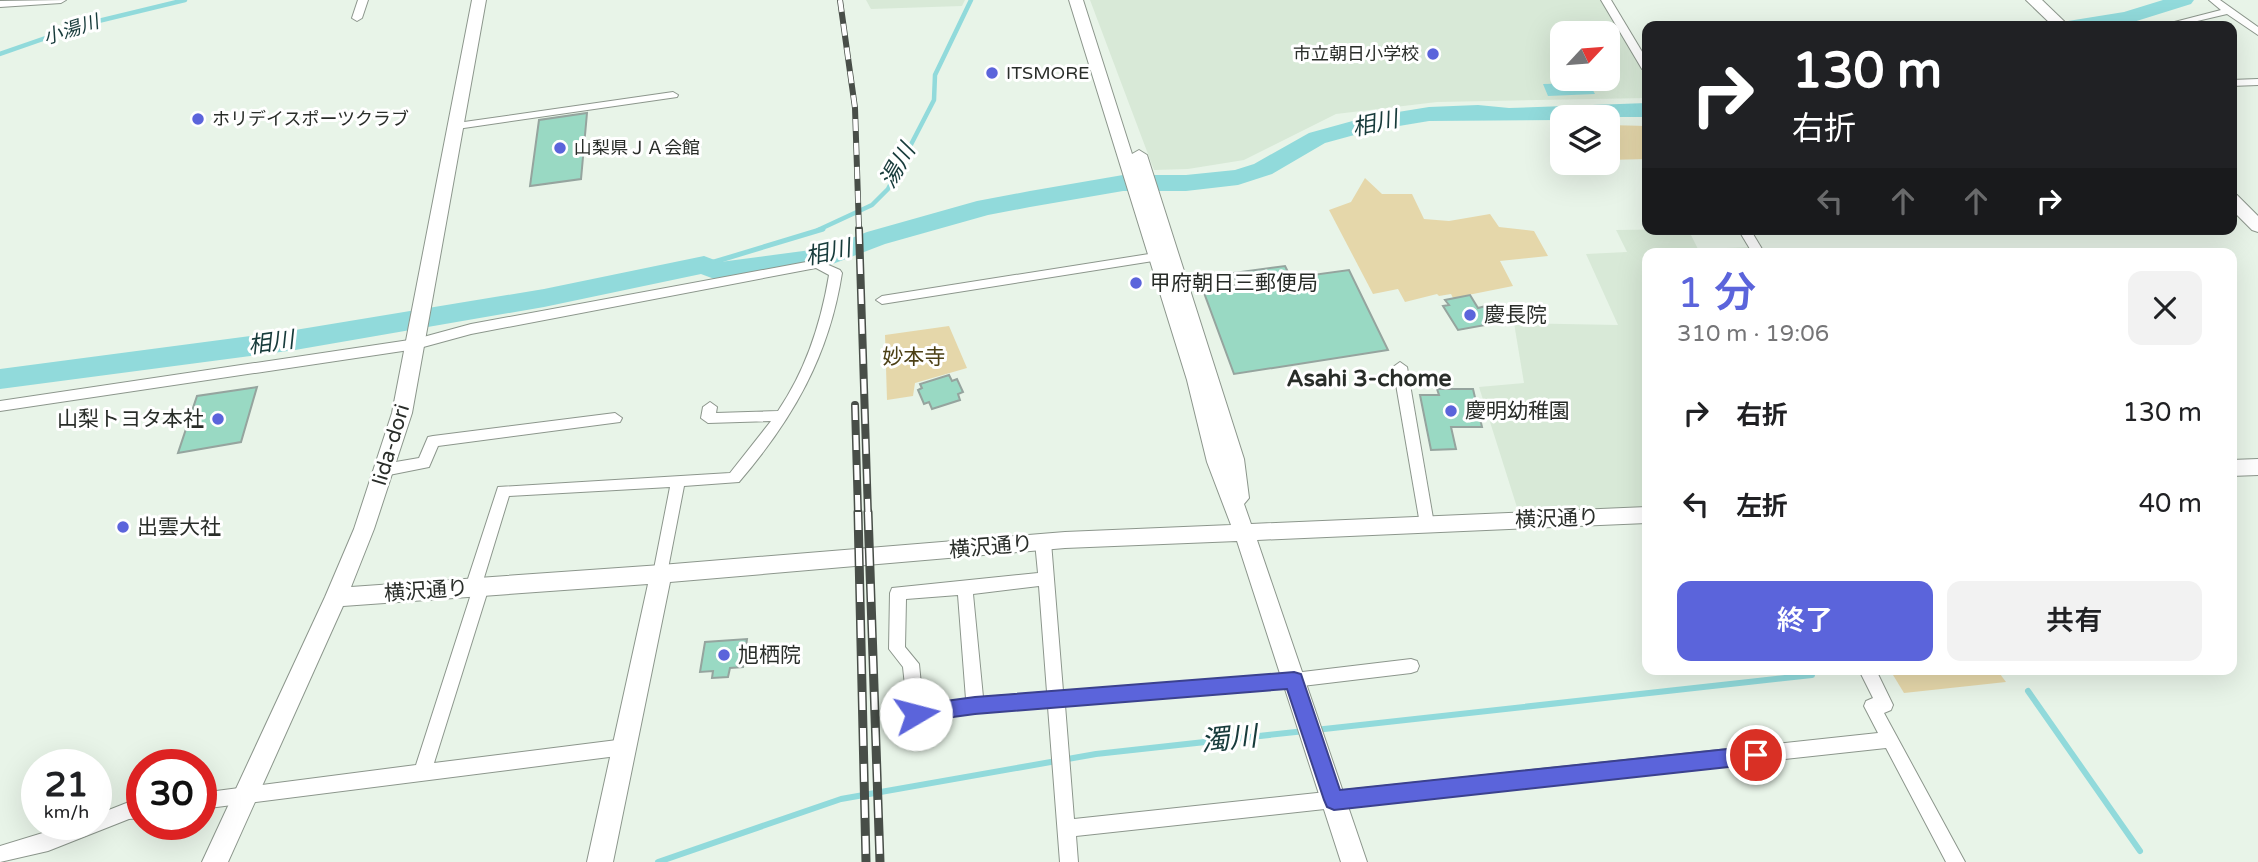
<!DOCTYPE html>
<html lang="ja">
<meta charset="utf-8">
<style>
body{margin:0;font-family:"Varela Round","Noto Sans JP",sans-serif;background:#f2f2f2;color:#202124;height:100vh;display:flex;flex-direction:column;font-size:26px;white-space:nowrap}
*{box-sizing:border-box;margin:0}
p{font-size:23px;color:#757577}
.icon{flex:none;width:38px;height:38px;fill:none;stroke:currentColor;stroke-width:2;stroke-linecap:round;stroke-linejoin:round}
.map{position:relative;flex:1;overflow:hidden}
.sheet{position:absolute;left:1642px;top:248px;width:595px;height:427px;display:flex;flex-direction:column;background:#fff;border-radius:14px;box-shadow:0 7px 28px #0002}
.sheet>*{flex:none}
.hud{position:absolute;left:1642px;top:21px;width:595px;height:214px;border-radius:14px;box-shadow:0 7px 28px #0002;background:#202124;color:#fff;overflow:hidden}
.needle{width:46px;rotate:64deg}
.buttons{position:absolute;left:1550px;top:21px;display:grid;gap:14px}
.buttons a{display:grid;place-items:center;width:70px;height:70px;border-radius:14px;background:#fff;box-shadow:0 7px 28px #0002;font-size:35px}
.speed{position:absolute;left:21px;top:749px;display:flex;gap:14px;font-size:35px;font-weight:700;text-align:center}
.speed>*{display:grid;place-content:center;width:91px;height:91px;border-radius:50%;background:#fff;box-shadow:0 7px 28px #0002;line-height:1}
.speed small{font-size:18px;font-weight:400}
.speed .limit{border:10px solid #d22;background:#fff;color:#111}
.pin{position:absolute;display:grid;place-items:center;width:60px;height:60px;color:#fff;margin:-30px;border:4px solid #fff;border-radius:50%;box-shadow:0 2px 7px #0007}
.me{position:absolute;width:77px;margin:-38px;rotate:82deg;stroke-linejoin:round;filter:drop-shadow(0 0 5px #0008)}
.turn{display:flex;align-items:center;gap:24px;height:147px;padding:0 35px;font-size:32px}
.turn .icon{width:91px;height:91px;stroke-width:2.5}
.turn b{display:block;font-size:49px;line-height:60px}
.lanes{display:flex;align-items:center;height:66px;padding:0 35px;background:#0003;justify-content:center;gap:35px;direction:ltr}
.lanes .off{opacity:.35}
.round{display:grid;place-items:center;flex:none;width:74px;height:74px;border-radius:14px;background:#f2f2f2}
.head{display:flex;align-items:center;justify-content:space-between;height:119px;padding:0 35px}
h1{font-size:42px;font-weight:600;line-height:52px;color:#5b64db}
.primary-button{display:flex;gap:14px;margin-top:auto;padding:14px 35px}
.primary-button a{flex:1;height:80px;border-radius:14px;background:#5b64db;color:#fff;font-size:28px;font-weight:600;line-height:80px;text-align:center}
.primary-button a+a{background:#f2f2f2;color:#202124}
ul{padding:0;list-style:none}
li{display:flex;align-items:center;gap:21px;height:91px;padding:0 35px}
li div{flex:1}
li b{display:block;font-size:26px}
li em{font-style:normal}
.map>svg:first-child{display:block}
.built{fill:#d8e9d7;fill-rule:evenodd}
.green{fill:#e5d7aa}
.water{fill:#91dadb}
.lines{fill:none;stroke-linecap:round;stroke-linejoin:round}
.stream-far2{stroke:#91dadb;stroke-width:4.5}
.stream-far1{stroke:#91dadb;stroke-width:5}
.stream{stroke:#91dadb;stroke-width:6}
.river{fill:#91dadb;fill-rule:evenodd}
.building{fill:#99d9c3;stroke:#95a49e;stroke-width:2}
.street-casing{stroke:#8c968c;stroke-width:2}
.secondary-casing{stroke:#8c968c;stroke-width:2}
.primary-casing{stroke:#8c968c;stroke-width:2}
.street{fill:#fff;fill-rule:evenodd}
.secondary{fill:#fff;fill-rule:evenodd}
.primary{fill:#fff;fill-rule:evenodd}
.rail-far2-casing{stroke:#484e48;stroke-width:6}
.rail-far1-casing{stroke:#484e48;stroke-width:8}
.rail-casing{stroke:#484e48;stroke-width:9}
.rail-far2{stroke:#fff;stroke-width:4.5;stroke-dasharray:12;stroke-linecap:butt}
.rail-far1{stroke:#fff;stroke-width:5;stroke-dasharray:15;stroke-linecap:butt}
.rail{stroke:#fff;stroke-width:6;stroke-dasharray:18;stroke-linecap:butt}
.route{fill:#5b64db;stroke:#3b418e;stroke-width:2}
.poi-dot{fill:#5b64db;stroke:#fff;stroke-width:2.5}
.labels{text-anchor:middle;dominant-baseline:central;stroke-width:6;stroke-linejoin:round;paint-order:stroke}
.far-poi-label{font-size:18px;fill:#292d29;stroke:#fff;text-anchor:start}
.far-water-label{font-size:19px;font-style:italic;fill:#173b3b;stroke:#fff}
.poi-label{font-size:21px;fill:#292d29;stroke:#fff;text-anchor:start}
.park-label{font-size:21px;fill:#4c4015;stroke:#fff}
.street-label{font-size:21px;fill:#292d29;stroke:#fff}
.water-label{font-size:23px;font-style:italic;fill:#173b3b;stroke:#fff}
.neighbourhood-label{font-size:23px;font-weight:bold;fill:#292d29;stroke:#fff}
.near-water-label{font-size:28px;font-style:italic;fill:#173b3b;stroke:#fff}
</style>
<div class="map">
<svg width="2258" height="862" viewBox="0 0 2258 862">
<rect width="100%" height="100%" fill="#e8f4e8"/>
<g class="built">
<polygon points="866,0 965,0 962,6 871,9"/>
<path d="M1090,0H1604L1647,74V98L1437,102L1336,114L1244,160L1188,169L1154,170ZM1563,33H1608V79H1563Z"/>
<polygon points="1688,229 1698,249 1754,247 1759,254 1647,254 1647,515 1521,520 1479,387 1524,383 1514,323 1618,325 1586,254 1627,252 1616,230"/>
</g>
<g class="green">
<polygon points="1608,125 1647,126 1647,159 1608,160"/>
<polygon points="1365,178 1382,194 1412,194 1424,219 1449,221 1490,214 1499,227 1534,231 1548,256 1500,261 1513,286 1453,298 1451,294 1439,296 1437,294 1405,302 1398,289 1373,294 1329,210 1351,202"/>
<polygon points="949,326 967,368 915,383 913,396 887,400 885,335"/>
<polygon points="1890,670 1997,670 2006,682 1904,693"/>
</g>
<polygon class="water" points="1589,83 1595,94 1548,96 1543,84"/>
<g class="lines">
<g class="stream-far2">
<polyline points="0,54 86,24 185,0"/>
<polyline points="818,230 872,205 888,189 934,100 935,75 971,0"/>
</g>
<polyline class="stream-far1" points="704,265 823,229"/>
<g class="stream">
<polyline points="2028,691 2140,851"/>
<polyline points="1315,730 1812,675"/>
<polyline points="658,862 841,799 1096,754 1305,731"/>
</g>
<g class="river">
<polygon points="2163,0 2194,0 2191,4 2127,24 2065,26 2068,21 2124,12"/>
<polygon points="1647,103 1647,117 1563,117 1563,120 1429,121 1369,131 1325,143 1272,174 1238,185 1186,191 1123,191 1030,207 988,215 885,244 830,265 717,280 701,274 544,307 295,350 0,389 0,369 295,330 544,289 704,256 720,262 826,248 867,232 977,201 1030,191 1123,175 1186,175 1235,170 1254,164 1309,133 1367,117 1429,107 1478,105 1509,108"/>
</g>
</g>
<g class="building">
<polygon points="587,113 581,179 530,186 539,120"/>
<polygon points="1285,266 1291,278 1349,270 1388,350 1234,374 1203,290 1238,285 1233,273"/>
<polygon points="1470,295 1478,308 1486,306 1496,323 1458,330 1443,306 1449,305 1445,300"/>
<polygon points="949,375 952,381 957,379 963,392 958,394 960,400 932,409 929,402 924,404 918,390 922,388 920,384"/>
<polygon points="257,387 241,442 178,453 197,396"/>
<polygon points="1437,389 1473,389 1482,427 1451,427 1456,449 1431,450 1420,395 1439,395"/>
<polygon points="747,639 743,667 730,668 728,677 712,678 713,671 700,672 705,642"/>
</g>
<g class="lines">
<g class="street-casing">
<g id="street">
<polygon points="66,0 61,3 0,7 0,1"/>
<polygon points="358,0 368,0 362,18 357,21 352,18"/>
<polygon points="1601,0 1611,0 1647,60 1647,72 1642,69"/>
<polygon points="2209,0 2220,0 2258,27 2258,35 2227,14 2176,26 2159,26 2221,10"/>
<polygon points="2258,79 2258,85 2231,86 2231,80"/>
<polygon points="673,92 678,95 677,97 457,129 452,126 457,123"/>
<polygon points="1738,229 1750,229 1765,254 1753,254"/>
<polygon points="1168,251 1172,252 1174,255 1172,258 882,304 876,300 882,296"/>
<path d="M817,260L840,270L842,273C829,356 793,419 739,482L684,486L666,579L661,580L656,579L653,574L670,487L509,496L483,581L489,587L434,763L625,739L631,741L634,747L631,753L625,755L201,809V793L416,765L471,594L465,588L498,487L730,473L771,421L708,423L701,418L703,407L710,402L717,407L716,413L778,411C806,370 821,323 829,275L816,268L471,334L416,349L0,411V401L416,339L471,324Z"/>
<polygon points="1400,362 1407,367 1434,524 1432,528 1427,530 1422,528 1420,524 1393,367"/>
<polygon points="615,413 622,418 620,422 438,446 429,467 384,476 379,474 377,470 379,466 384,464 419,458 428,437 433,436"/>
<path d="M1043,536L1048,538L1051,542L1063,691L1294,673L1411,659L1417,661L1419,666L1417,671L1411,673L1294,687L1065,705L1074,819L1878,733L1864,706L1866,701L1873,698L1859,670H1876L1893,705L1891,710L1884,713L1965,862H1946L1886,748L1076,836L1078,862H1060L1048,707L975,713L916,722L910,719L908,714L903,667L889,649L890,593L892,588L1038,573L1035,542L1038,538ZM1039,586L1047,692L983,697L973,594ZM958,595L966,699L923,705L919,664L905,647L906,599Z"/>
<polygon points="142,801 142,818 129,819 48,851 0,862 0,846 72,824 96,824 96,815 129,802"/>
</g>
</g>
<g class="secondary-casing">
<g id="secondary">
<polygon points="472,0 486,0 412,413 374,529 351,587 661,565 1065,532 1231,525 1207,462 1187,380 1069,0 1083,0 1132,154 1139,150 1147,155 1244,459 1249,498 1244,504 1251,524 1647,507 1647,523 1257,540 1367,862 1341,862 1237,541 1065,548 670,582 613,862 587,862 648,584 343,606 228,862 202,862 325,597 354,529 392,413"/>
<polygon points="2258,459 2258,475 2231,476 2231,460"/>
</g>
</g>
<g class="primary-casing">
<g id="primary">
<polygon points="2026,0 2042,0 2069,26 2053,26"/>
<polygon points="2231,194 2237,195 2258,216 2258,232 2252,230 2231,209"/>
</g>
</g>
<use href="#street" class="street"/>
<use href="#secondary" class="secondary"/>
<use href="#primary" class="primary"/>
<g class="rail-far2-casing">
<polyline id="rail-far2" points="840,0 855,108 859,230"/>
</g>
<g class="rail-far1-casing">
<g id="rail-far1">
<polyline points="859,229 868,514"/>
<polyline points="855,405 858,514"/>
</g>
</g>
<g class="rail-casing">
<g id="rail">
<polyline points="858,512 866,862"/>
<polyline points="868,512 880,862"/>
</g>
</g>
<use href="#rail-far2" class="rail-far2"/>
<use href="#rail-far1" class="rail-far1"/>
<use href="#rail" class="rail"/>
</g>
<polygon class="route" points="1294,672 1301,674 1303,680 1340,790 1756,746 1763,748 1766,755 1763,761 1756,764 1334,810 1327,807 1324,800 1287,689 975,714 916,722 909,720 906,714 909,708 916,705 975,697"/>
<g class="poi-dot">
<circle cx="1433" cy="54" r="7"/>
<circle cx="992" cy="73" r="7"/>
<circle cx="198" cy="119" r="7"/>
<circle cx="560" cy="148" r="7"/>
<circle cx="1136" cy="283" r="7"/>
<circle cx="1470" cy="315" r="7"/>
<circle cx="1451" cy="411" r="7"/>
<circle cx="218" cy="419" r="7"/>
<circle cx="123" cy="527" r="7"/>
<circle cx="724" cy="655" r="7"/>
</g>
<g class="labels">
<g class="far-poi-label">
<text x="1419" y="54" text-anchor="end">市立朝日小学校</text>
<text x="1006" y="73">ITSMORE</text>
<text x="212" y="119">ホリデイスポーツクラブ</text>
<text x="574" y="148">山梨県ＪＡ会館</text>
</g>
<g class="far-water-label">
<text transform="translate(71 30) rotate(-18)">小湯川</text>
</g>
<g class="poi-label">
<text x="1150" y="283">甲府朝日三郵便局</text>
<text x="1484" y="315">慶長院</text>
<text x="1465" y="411">慶明幼稚園</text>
<text x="204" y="419" text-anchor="end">山梨トヨタ本社</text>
<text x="137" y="527">出雲大社</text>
<text x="738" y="655">旭栖院</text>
</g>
<g class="park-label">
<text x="914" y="357">妙本寺</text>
</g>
<g class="street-label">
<text transform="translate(391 445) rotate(-73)">Iida-dori</text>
<text transform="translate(1557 519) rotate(-2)">横沢通り</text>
<text transform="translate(991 547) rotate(-5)">横沢通り</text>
<text transform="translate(426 591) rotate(-4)">横沢通り</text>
</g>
<g class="water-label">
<text transform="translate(1375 124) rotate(-12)">相川</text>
<text transform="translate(898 166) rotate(-60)">湯川</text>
<text transform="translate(828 253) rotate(-12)">相川</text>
<text transform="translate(271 343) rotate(-8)">相川</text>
</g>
<g class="neighbourhood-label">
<text x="1369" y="379">Asahi 3-chome</text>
</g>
<g class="near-water-label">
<text transform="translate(1229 739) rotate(-6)">濁川</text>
</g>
</g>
</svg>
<div class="buttons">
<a><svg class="needle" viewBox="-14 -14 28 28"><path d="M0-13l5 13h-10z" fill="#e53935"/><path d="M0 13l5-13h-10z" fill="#757577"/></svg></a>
<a><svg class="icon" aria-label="layers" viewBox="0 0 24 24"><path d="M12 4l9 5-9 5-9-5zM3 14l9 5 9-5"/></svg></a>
</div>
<div class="speed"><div>21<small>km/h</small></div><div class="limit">30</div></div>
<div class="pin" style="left:1756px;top:755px;background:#d93025"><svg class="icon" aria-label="arrive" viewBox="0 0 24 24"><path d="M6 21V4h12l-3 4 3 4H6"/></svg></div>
<svg class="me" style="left:916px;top:714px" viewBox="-20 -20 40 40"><circle r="19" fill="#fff"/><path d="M0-13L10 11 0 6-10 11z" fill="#5b64db"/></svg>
<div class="hud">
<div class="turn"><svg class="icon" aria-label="right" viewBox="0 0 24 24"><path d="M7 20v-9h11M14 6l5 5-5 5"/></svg><div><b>130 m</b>右折</div></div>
<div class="lanes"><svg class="icon off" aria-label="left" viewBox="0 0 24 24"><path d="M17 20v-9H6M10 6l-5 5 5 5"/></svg><svg class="icon off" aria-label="ahead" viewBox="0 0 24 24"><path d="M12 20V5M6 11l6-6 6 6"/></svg><svg class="icon off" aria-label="ahead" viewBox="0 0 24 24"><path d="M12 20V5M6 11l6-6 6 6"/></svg><svg class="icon" aria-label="right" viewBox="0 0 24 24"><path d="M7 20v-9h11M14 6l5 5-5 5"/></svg></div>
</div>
<section class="sheet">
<div class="head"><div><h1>1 分</h1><p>310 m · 19:06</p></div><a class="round"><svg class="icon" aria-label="close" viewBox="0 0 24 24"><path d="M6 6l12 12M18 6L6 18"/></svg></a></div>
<ul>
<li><svg class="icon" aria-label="right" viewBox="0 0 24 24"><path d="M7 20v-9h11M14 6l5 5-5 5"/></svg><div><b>右折</b></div><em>130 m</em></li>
<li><svg class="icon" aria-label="left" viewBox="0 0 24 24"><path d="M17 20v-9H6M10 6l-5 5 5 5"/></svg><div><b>左折</b></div><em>40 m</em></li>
</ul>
<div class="primary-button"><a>終了</a><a>共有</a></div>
</section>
</div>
